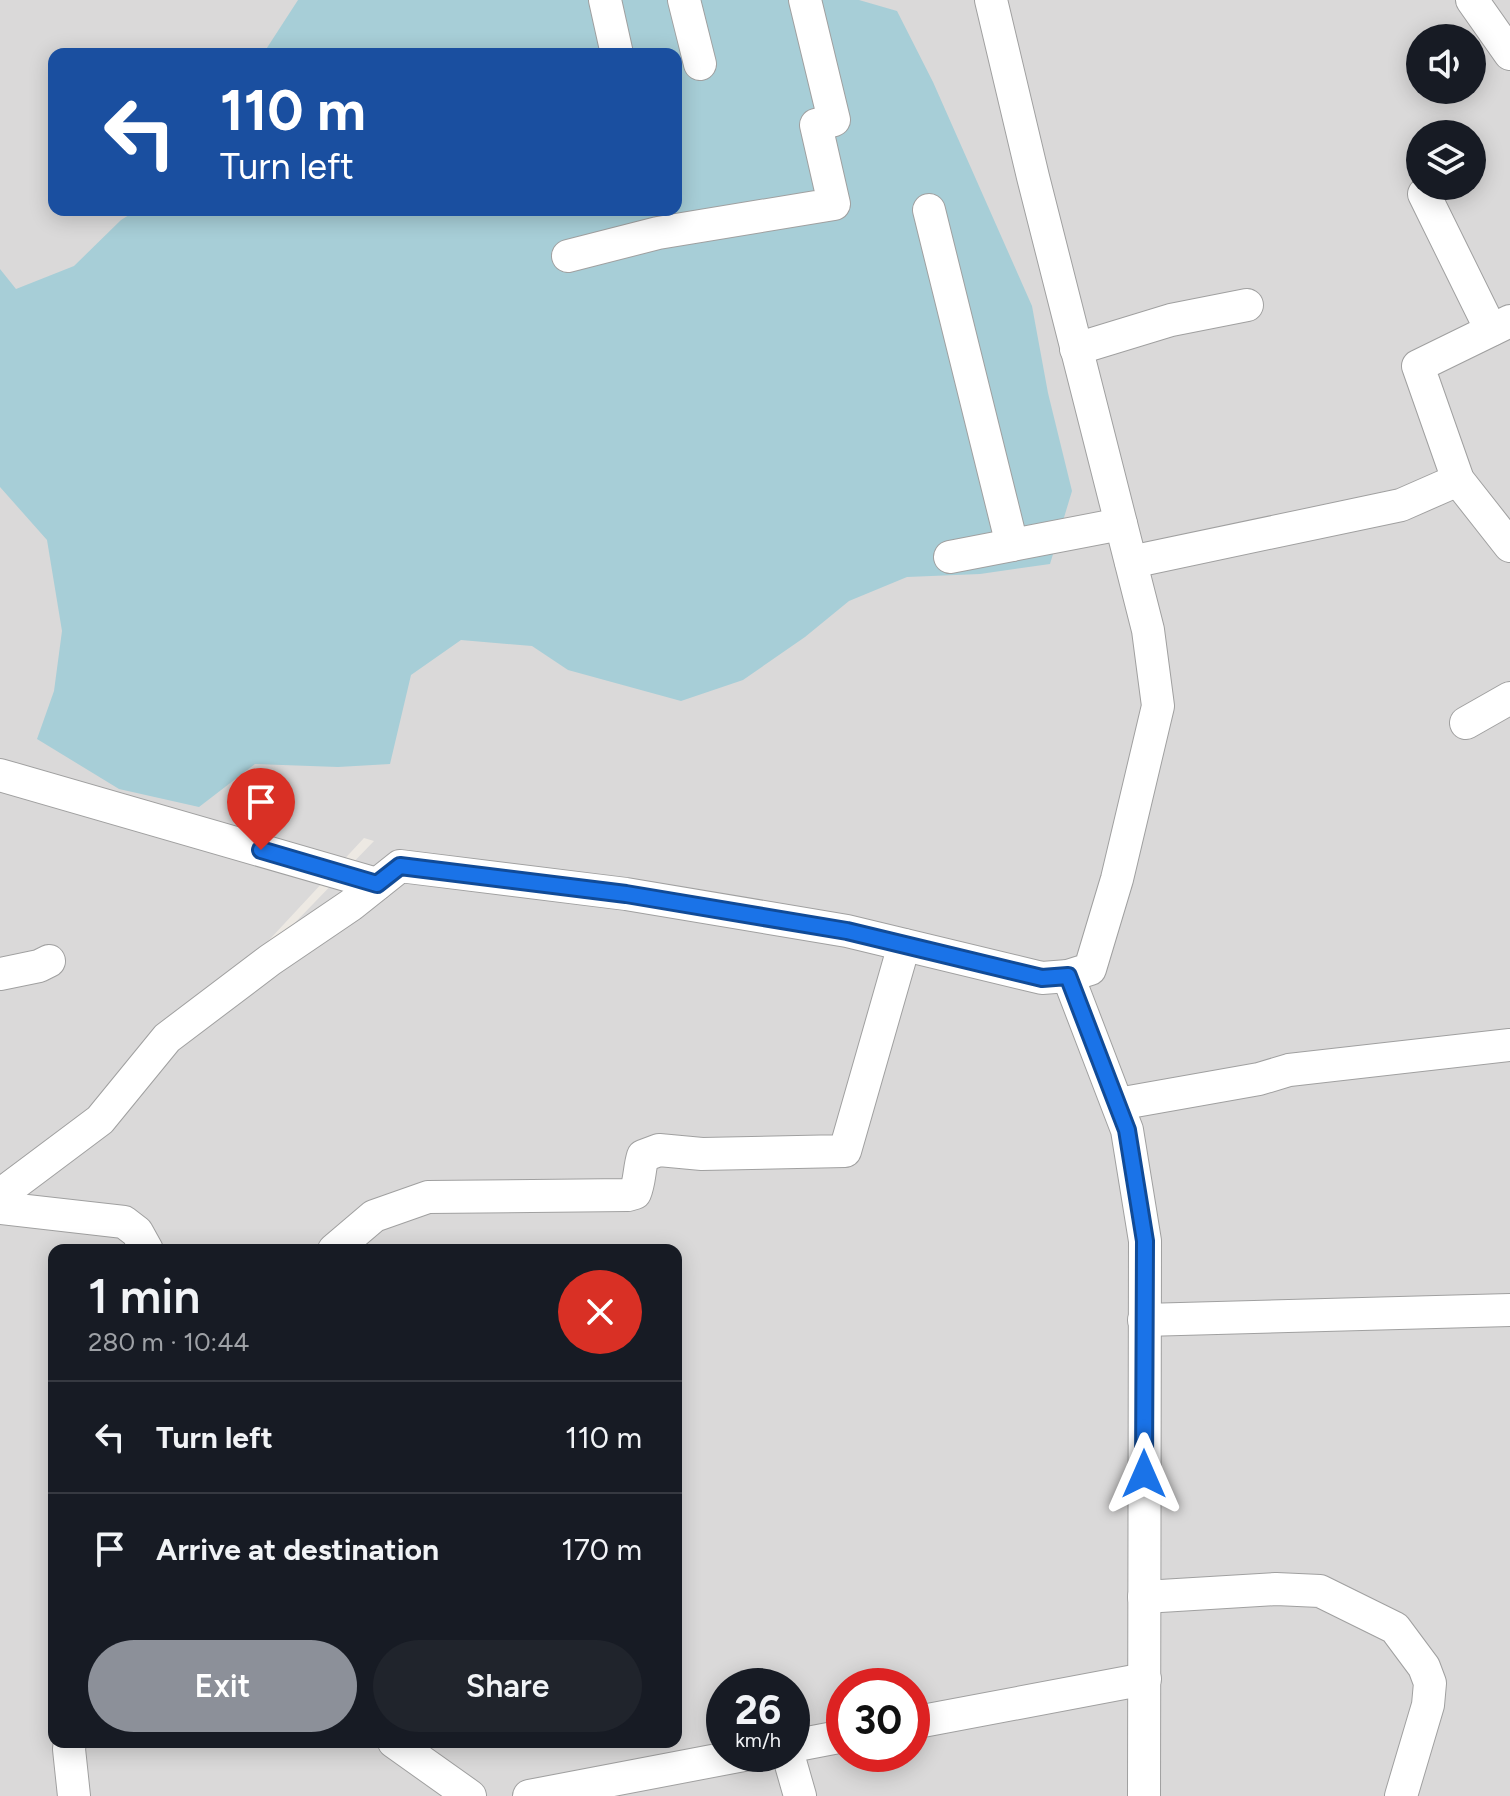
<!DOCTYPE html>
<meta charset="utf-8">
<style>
body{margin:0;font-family:Figtree,sans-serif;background:#20242c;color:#f1f3f6;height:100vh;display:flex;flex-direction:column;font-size:30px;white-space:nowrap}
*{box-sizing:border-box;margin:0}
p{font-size:26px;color:#9ea1a6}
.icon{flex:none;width:44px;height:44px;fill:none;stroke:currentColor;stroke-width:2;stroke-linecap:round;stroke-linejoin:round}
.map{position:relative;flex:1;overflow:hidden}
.panel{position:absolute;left:48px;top:1244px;width:634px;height:504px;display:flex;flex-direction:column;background:#171b24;border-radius:16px;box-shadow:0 4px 20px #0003}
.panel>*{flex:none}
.guide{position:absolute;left:48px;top:48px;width:634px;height:168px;border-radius:16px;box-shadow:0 4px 20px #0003;background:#1a4fa0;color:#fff;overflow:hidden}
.tools{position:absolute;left:1406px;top:24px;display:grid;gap:16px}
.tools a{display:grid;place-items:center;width:80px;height:80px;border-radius:50%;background:#171b24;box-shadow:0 4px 20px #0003;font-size:40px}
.speed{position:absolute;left:706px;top:1668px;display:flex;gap:16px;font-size:40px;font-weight:700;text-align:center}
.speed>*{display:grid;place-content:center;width:104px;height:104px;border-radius:50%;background:#171b24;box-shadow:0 4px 20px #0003;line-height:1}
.speed small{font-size:20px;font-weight:400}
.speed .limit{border:12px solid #d22;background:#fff;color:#111}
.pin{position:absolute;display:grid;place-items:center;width:68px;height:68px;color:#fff;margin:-82px -34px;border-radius:50% 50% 50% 0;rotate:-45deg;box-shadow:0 0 8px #0007}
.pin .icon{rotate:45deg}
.me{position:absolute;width:88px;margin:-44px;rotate:0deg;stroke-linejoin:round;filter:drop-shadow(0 0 6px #0008)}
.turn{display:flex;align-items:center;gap:28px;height:168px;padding:0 40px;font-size:36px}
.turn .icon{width:104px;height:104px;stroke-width:2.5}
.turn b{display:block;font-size:56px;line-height:68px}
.round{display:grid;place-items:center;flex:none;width:84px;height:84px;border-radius:42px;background:#20242c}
.summary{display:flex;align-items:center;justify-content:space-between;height:136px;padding:0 40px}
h1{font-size:48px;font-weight:600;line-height:60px}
.cta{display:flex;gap:16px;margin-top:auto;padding:16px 40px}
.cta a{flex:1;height:92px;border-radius:48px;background:#8c9099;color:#fff;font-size:32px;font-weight:600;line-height:92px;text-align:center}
.cta a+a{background:#20242c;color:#f1f3f6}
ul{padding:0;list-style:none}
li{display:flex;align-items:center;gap:24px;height:112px;padding:0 40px;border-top:2px solid #363941}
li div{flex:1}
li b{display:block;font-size:30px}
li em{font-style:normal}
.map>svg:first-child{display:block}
.residential{fill:#dad9d9;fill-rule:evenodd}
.water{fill:#a7ced7}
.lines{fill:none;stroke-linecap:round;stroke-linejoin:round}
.street-casing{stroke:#a0a0a0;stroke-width:34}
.street{stroke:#fff;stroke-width:32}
.route-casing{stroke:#114b97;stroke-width:20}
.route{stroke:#1a73e8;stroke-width:14}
</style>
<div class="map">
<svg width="1510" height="1796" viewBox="0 0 1510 1796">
<rect width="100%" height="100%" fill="#ede9e3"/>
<path class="residential" d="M0,0H1510V1796H0ZM1420,38H1472V90H1420ZM54,54H676V210H54ZM1420,134H1472V186H1420ZM364,838L374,841L69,1156V1155ZM54,1250H676V1742H54ZM724,1686H792V1754H724ZM844,1686H912V1754H844Z"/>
<polygon class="water" points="298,0 859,0 897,11 933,82 1032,306 1048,393 1072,491 1050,564 980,574 907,577 849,601 805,637 743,680 681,701 568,670 532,646 461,640 411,675 390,764 338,767 255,764 199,807 119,789 37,739 54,691 62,631 47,540 0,487 0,269 16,289 74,266 121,220 137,210 676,210 676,54 263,54"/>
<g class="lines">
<g class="street-casing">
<g id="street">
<polyline points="605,0 617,54"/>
<polyline points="684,0 700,64"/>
<polyline points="1472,0 1510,54"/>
<polyline points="1424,194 1491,330"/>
<polyline points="929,210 1012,545"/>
<polyline points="568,256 658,233 834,204 816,125 834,120 805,0"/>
<polyline points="1510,321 1418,366 1458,480 1510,546"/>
<polyline points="1076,349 1171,320 1247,305"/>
<polyline points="950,557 1121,524"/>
<polyline points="1131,562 1401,505 1458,480"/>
<polyline points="1466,723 1510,698"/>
<polyline points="0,775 377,884"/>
<polyline points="0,974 39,966 49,961"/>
<polyline points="1068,976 1127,1130 1145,1241 1144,1796"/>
<polyline points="1118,1104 1259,1079 1289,1070 1510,1045"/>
<polyline points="0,1195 100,1120 167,1038 270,960 351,905 400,866 626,894 847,931 1042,978 1068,976 1090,969 1117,879 1158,706 1148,630 1033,177 991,0"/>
<polyline points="0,1208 124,1222 137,1232 147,1250"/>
<path d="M334,1250L374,1216L428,1197L628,1195L635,1193C640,1181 639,1169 643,1156L659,1150L702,1154L845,1151L904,945"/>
<polyline points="1144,1320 1510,1310"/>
<polyline points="1144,1597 1276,1589 1320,1591 1395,1628 1424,1667 1430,1683 1428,1705 1401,1796"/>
<polyline points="912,1723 1145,1679"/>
<polyline points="70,1742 69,1749 74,1796"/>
<polyline points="394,1742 470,1796"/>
<polyline points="792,1746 844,1736"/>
<polyline points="788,1754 800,1796"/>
<polyline points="529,1796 749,1754"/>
</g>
</g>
<use href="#street" class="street"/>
</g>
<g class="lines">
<g class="route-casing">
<polyline id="route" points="261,850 377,884 400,866 626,894 847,931 1042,978 1068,976 1127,1130 1145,1241 1144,1474"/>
</g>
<use href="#route" class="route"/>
</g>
</svg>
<div class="tools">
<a><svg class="icon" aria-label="sound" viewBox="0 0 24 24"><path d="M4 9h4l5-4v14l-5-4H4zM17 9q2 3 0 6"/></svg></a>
<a><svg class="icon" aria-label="layers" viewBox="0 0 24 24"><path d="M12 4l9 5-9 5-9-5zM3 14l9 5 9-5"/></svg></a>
</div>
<div class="speed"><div>26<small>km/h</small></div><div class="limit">30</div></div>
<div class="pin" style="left:261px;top:850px;background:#d93025"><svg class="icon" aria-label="arrive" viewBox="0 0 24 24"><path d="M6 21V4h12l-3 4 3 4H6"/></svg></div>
<svg class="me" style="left:1144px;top:1474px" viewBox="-20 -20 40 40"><path d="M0-17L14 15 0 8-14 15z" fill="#1a73e8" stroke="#fff" stroke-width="4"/></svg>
<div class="guide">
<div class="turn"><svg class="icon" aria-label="left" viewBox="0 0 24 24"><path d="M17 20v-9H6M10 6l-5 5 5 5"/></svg><div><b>110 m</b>Turn left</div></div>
</div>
<section class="panel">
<div class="summary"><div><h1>1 min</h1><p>280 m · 10:44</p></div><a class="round" style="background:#d93025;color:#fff"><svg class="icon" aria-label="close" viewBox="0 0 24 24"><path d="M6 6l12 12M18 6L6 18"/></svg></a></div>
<ul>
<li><svg class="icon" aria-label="left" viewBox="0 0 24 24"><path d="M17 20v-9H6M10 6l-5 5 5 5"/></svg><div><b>Turn left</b></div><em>110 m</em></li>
<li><svg class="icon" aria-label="arrive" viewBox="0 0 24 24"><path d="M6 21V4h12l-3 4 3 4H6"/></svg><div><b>Arrive at destination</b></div><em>170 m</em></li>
</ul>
<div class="cta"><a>Exit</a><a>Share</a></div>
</section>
</div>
